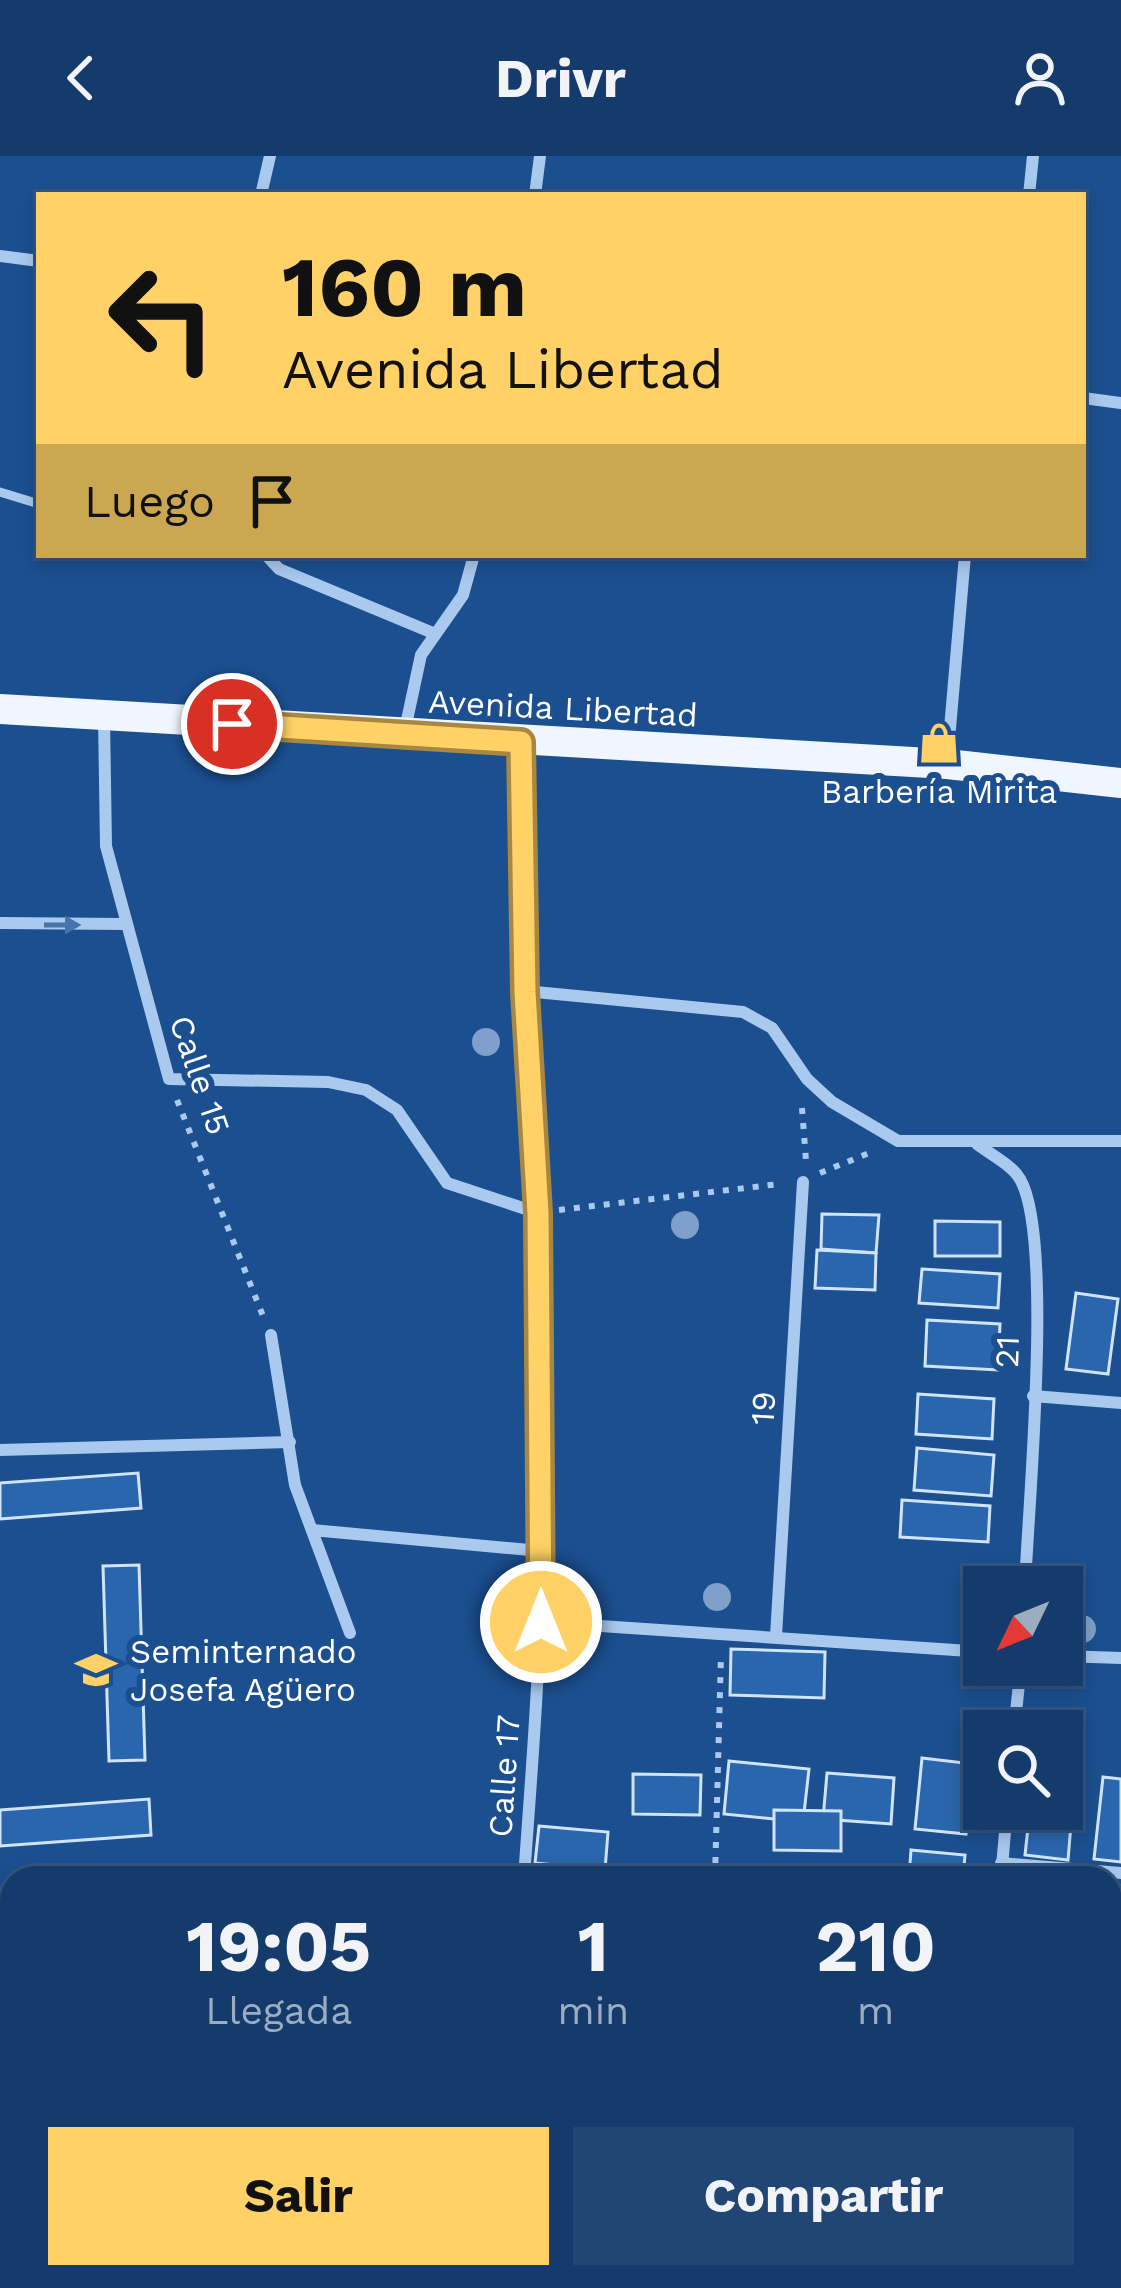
<!DOCTYPE html>
<html lang="es">
<meta charset="utf-8">
<style>
body{margin:0;font-family:"Work Sans",sans-serif;background:#214673;color:#f1f3f6;height:100vh;display:flex;flex-direction:column;font-size:45px;white-space:nowrap}
*{box-sizing:border-box;margin:0}
p{font-size:39px;color:#9dadc1}
.icon{flex:none;width:66px;height:66px;fill:none;stroke:currentColor;stroke-width:2;stroke-linecap:round;stroke-linejoin:round}
.map{position:relative;flex:1;overflow:hidden}
.panel{position:absolute;left:0px;top:1710px;width:1122px;height:423px;display:flex;flex-direction:column;background:#143b6b;border-radius:36px 36px 0 0;box-shadow:0 6px 18px #0003,0 0 0 3px #33557e}
.panel>*{flex:none}
.hud{position:absolute;left:36px;top:36px;width:1050px;height:366px;border-radius:0px;box-shadow:0 6px 18px #0003,0 0 0 3px #33557e;background:#ffd166;color:#111;overflow:hidden}
.needle{width:78px;rotate:227deg}
.buttons{position:absolute;left:963px;top:1410px;display:grid;gap:24px}
.buttons a{display:grid;place-items:center;width:120px;height:120px;border-radius:0px;background:#143b6b;box-shadow:0 6px 18px #0003,0 0 0 3px #33557e;font-size:60px}
.pin{position:absolute;display:grid;place-items:center;width:102px;height:102px;color:#fff;margin:-51px;border:6px solid #fff;border-radius:50%;box-shadow:0 3px 12px #0007}
.me{position:absolute;width:132px;margin:-66px;rotate:0deg;stroke-linejoin:round;filter:drop-shadow(0 0 9px #0008)}
.turn{display:flex;align-items:center;gap:42px;height:252px;padding:0 48px;font-size:54px}
.turn .icon{width:156px;height:156px;stroke-width:2.5}
.turn b{display:block;font-size:84px;line-height:102px}
.then{display:flex;align-items:center;height:114px;padding:0 48px;background:#0003;gap:24px;font-size:45px}
.eta{display:flex;justify-content:space-evenly;align-items:center;height:204px;text-align:center}
.eta b{font-size:72px;font-weight:700;line-height:84px}
.button{display:flex;gap:24px;margin-top:auto;padding:24px 48px}
.button a{flex:1;height:138px;border-radius:0px;background:#ffd166;color:#111;font-size:48px;font-weight:700;line-height:138px;text-align:center}
.button a+a{background:#214673;color:#f1f3f6}
header{display:flex;justify-content:space-between;align-items:center;height:156px;padding:0 48px;background:#143b6b;font-size:54px;font-weight:700}
.map>svg:first-child{display:block}
.building{fill:#2a66ad;stroke:#cfe3fa;stroke-width:3}
.lines{fill:none;stroke-linecap:round;stroke-linejoin:round}
.path{stroke:#a9c9ee;stroke-width:6;stroke-dasharray:6 9;stroke-linecap:butt}
.service{stroke:#a9c9ee;stroke-width:9}
.minor{stroke:#a9c9ee;stroke-width:12}
.primary{stroke:#f0f6ff;stroke-width:30}
.tree{fill:#7ea0ca}
.oneway{fill:#4674ac}
.route-casing{stroke:#a68842;stroke-width:30}
.route{stroke:#ffd166;stroke-width:21}
.labels{text-anchor:middle;dominant-baseline:central;stroke-width:12;stroke-linejoin:round;paint-order:stroke}
.street-label{font-size:33px;fill:#fff;stroke:#1b4f8f}
.poi-label{font-size:33px;fill:#fff;stroke:#1b4f8f}
</style>
<header><svg class="icon" aria-label="back" viewBox="0 0 24 24"><path d="M15 5l-7 7 7 7"/></svg>Drivr<svg class="icon" aria-label="person" viewBox="0 0 24 24"><circle cx="12" cy="8" r="4"/><path d="M4 21q1-7 8-7t8 7"/></svg></header>
<div class="map">
<svg width="1121" height="2132" viewBox="0 0 1121 2132">
<rect width="100%" height="100%" fill="#1b4f8f"/>
<g class="building">
<polygon points="822,1058 879,1059 876,1097 821,1093"/>
<polygon points="935,1065 1000,1066 1000,1100 935,1100"/>
<polygon points="817,1094 876,1097 875,1134 815,1132"/>
<polygon points="922,1113 1000,1118 998,1152 919,1147"/>
<polygon points="1076,1137 1118,1143 1108,1218 1066,1213"/>
<polygon points="927,1164 1000,1168 998,1214 925,1210"/>
<polygon points="918,1238 994,1243 992,1283 916,1278"/>
<polygon points="917,1292 994,1299 991,1340 914,1334"/>
<polygon points="138,1317 141,1352 0,1363 0,1327"/>
<polygon points="902,1344 990,1350 988,1386 900,1381"/>
<polygon points="139,1409 145,1604 109,1605 103,1410"/>
<polygon points="731,1493 825,1496 824,1542 730,1539"/>
<polygon points="922,1602 973,1608 966,1678 915,1673"/>
<polygon points="729,1605 809,1613 803,1666 724,1658"/>
<polygon points="827,1617 894,1622 891,1668 823,1663"/>
<polygon points="633,1618 701,1619 700,1659 633,1658"/>
<polygon points="1103,1621 1121,1623 1121,1706 1094,1703"/>
<polygon points="1062,1631 1074,1632 1068,1704 1025,1699 1030,1653 1062,1653"/>
<polygon points="149,1643 151,1679 0,1690 0,1654"/>
<polygon points="774,1654 841,1655 841,1695 774,1694"/>
<polygon points="539,1670 608,1676 605,1714 535,1707"/>
<polygon points="911,1694 965,1699 963,1722 909,1722"/>
<polygon points="1110,1729 1121,1730 1121,1818 1110,1817"/>
</g>
<g class="lines">
<g class="path">
<polyline points="177,944 263,1160"/>
<polyline points="802,952 806,1005"/>
<polyline points="820,1017 874,995"/>
<polyline points="559,1054 779,1028"/>
<polyline points="715,1722 721,1498"/>
</g>
<g class="service">
<polyline points="0,336 39,348"/>
<polyline points="654,2132 654,2121"/>
</g>
<g class="minor">
<polyline points="261,39 270,0"/>
<polyline points="535,39 540,0"/>
<polyline points="1029,39 1033,0"/>
<polyline points="0,100 39,105"/>
<polyline points="1083,242 1121,247"/>
<polyline points="266,399 279,413 433,477"/>
<polyline points="104,561 106,690 169,923 328,926 366,934 397,954 447,1027 538,1057"/>
<polyline points="404,578 421,499 463,439 474,399"/>
<path d="M521,586C526,880 552,1174 540,1468C537,1553 530,1637 524,1722"/>
<polyline points="947,607 965,399"/>
<polyline points="0,767 124,768"/>
<polyline points="525,835 743,856 772,872 807,923 832,946 898,985 1121,985"/>
<path d="M977,988C990,998 1012,1009 1020,1023C1054,1081 1028,1351 1025,1431"/>
<polyline points="271,1179 295,1329 350,1477"/>
<polyline points="1033,1240 1121,1247"/>
<polyline points="0,1294 290,1286"/>
<polyline points="312,1374 540,1395"/>
<polyline points="541,1466 984,1496"/>
<polyline points="776,1480 803,1026"/>
<polyline points="1062,1500 1121,1502"/>
<polyline points="1014,1575 1021,1509"/>
<polyline points="1001,1707 1121,1717"/>
<polyline points="1001,1722 1007,1653"/>
<polyline points="0,1761 12,1762"/>
<polyline points="1110,1973 1121,1971"/>
<polyline points="95,2121 96,2132"/>
<polyline points="1010,2121 1010,2132"/>
<polyline points="371,2132 412,2121"/>
</g>
<polyline class="primary" points="0,553 947,608 1121,627"/>
</g>
<g class="tree">
<circle cx="486" cy="886" r="14"/>
<circle cx="685" cy="1069" r="14"/>
<circle cx="717" cy="1441" r="14"/>
<circle cx="1082" cy="1473" r="14"/>
</g>
<defs><path id="oneway-solid" d="M-6-.8H1V-3.2L6.5 0L1 3.2V.8H-6Z" transform="scale(3)"/></defs>
<use class="oneway" href="#oneway-solid" transform="translate(62 769)"/>
<g class="lines">
<g class="route-casing">
<polyline id="route" points="232,568 521,586 525,836 538,1057 541,1466"/>
</g>
<use href="#route" class="route"/>
</g>
<defs>
<g id="shop-bare" transform="scale(3.24)"><path d="M-5-2.5h2.3a2.7 3.5 0 0 1 5.4 0H5L5.5 6h-11ZM-1.5-2.5h3a1.5 2.3 0 0 0-3 0Z" fill="#ffd166" stroke="#1b4f8f" stroke-width="2.5" paint-order="stroke"/></g>
<g id="school-bare" transform="scale(3.24)"><path d="M0-5L7-2L0 1L-7-2ZM-4 1L0 2.5L4 1V4Q0 6-4 4Z" fill="#ffd166" stroke="#1b4f8f" stroke-width="2.5" paint-order="stroke"/></g>
</defs>
<g fill-rule="evenodd">
<use href="#shop-bare" x="939" y="587"/>
<use href="#school-bare" x="96" y="1514"/>
</g>
<g class="labels">
<g class="street-label">
<text transform="translate(563 552) rotate(3)">Avenida Libertad</text>
<text transform="translate(200 919) rotate(71)">Calle 15</text>
<text transform="translate(1007 1196) rotate(-88)">21</text>
<text transform="translate(763 1252) rotate(-87)">19</text>
<text transform="translate(504 1620) rotate(-86)">Calle 17</text>
</g>
<g class="poi-label">
<text x="939" y="635">Barbería Mirita</text>
<text x="130" y="1495" text-anchor="start">Seminternado<tspan x="130" dy="38">Josefa Agüero</tspan></text>
</g>
</g>
</svg>
<div class="buttons">
<a><svg class="needle" viewBox="-14 -14 28 28"><path d="M0-13l5 13h-10z" fill="#e53935"/><path d="M0 13l5-13h-10z" fill="#9dadc1"/></svg></a>
<a><svg class="icon" aria-label="search" viewBox="0 0 24 24"><circle cx="10" cy="10" r="6"/><path d="M15 15l6 6"/></svg></a>
</div>
<div class="pin" style="left:232px;top:568px;background:#d93025"><svg class="icon" aria-label="arrive" viewBox="0 0 24 24"><path d="M6 21V4h12l-3 4 3 4H6"/></svg></div>
<svg class="me" style="left:541px;top:1466px" viewBox="-20 -20 40 40"><circle r="17" fill="#ffd166" stroke="#fff" stroke-width="3"/><path d="M0-11L8 9 0 5-8 9z" fill="#fff"/></svg>
<div class="hud">
<div class="turn"><svg class="icon" aria-label="left" viewBox="0 0 24 24"><path d="M17 20v-9H6M10 6l-5 5 5 5"/></svg><div><b>160 m</b>Avenida Libertad</div></div>
<div class="then">Luego<svg class="icon" aria-label="arrive" viewBox="0 0 24 24"><path d="M6 21V4h12l-3 4 3 4H6"/></svg></div>
</div>
<section class="panel">
<div class="eta">
<div><b>19:05</b><p>Llegada</p></div>
<div><b>1</b><p>min</p></div>
<div><b>210</b><p>m</p></div>
</div>
<div class="button"><a>Salir</a><a>Compartir</a></div>
</section>
</div>
